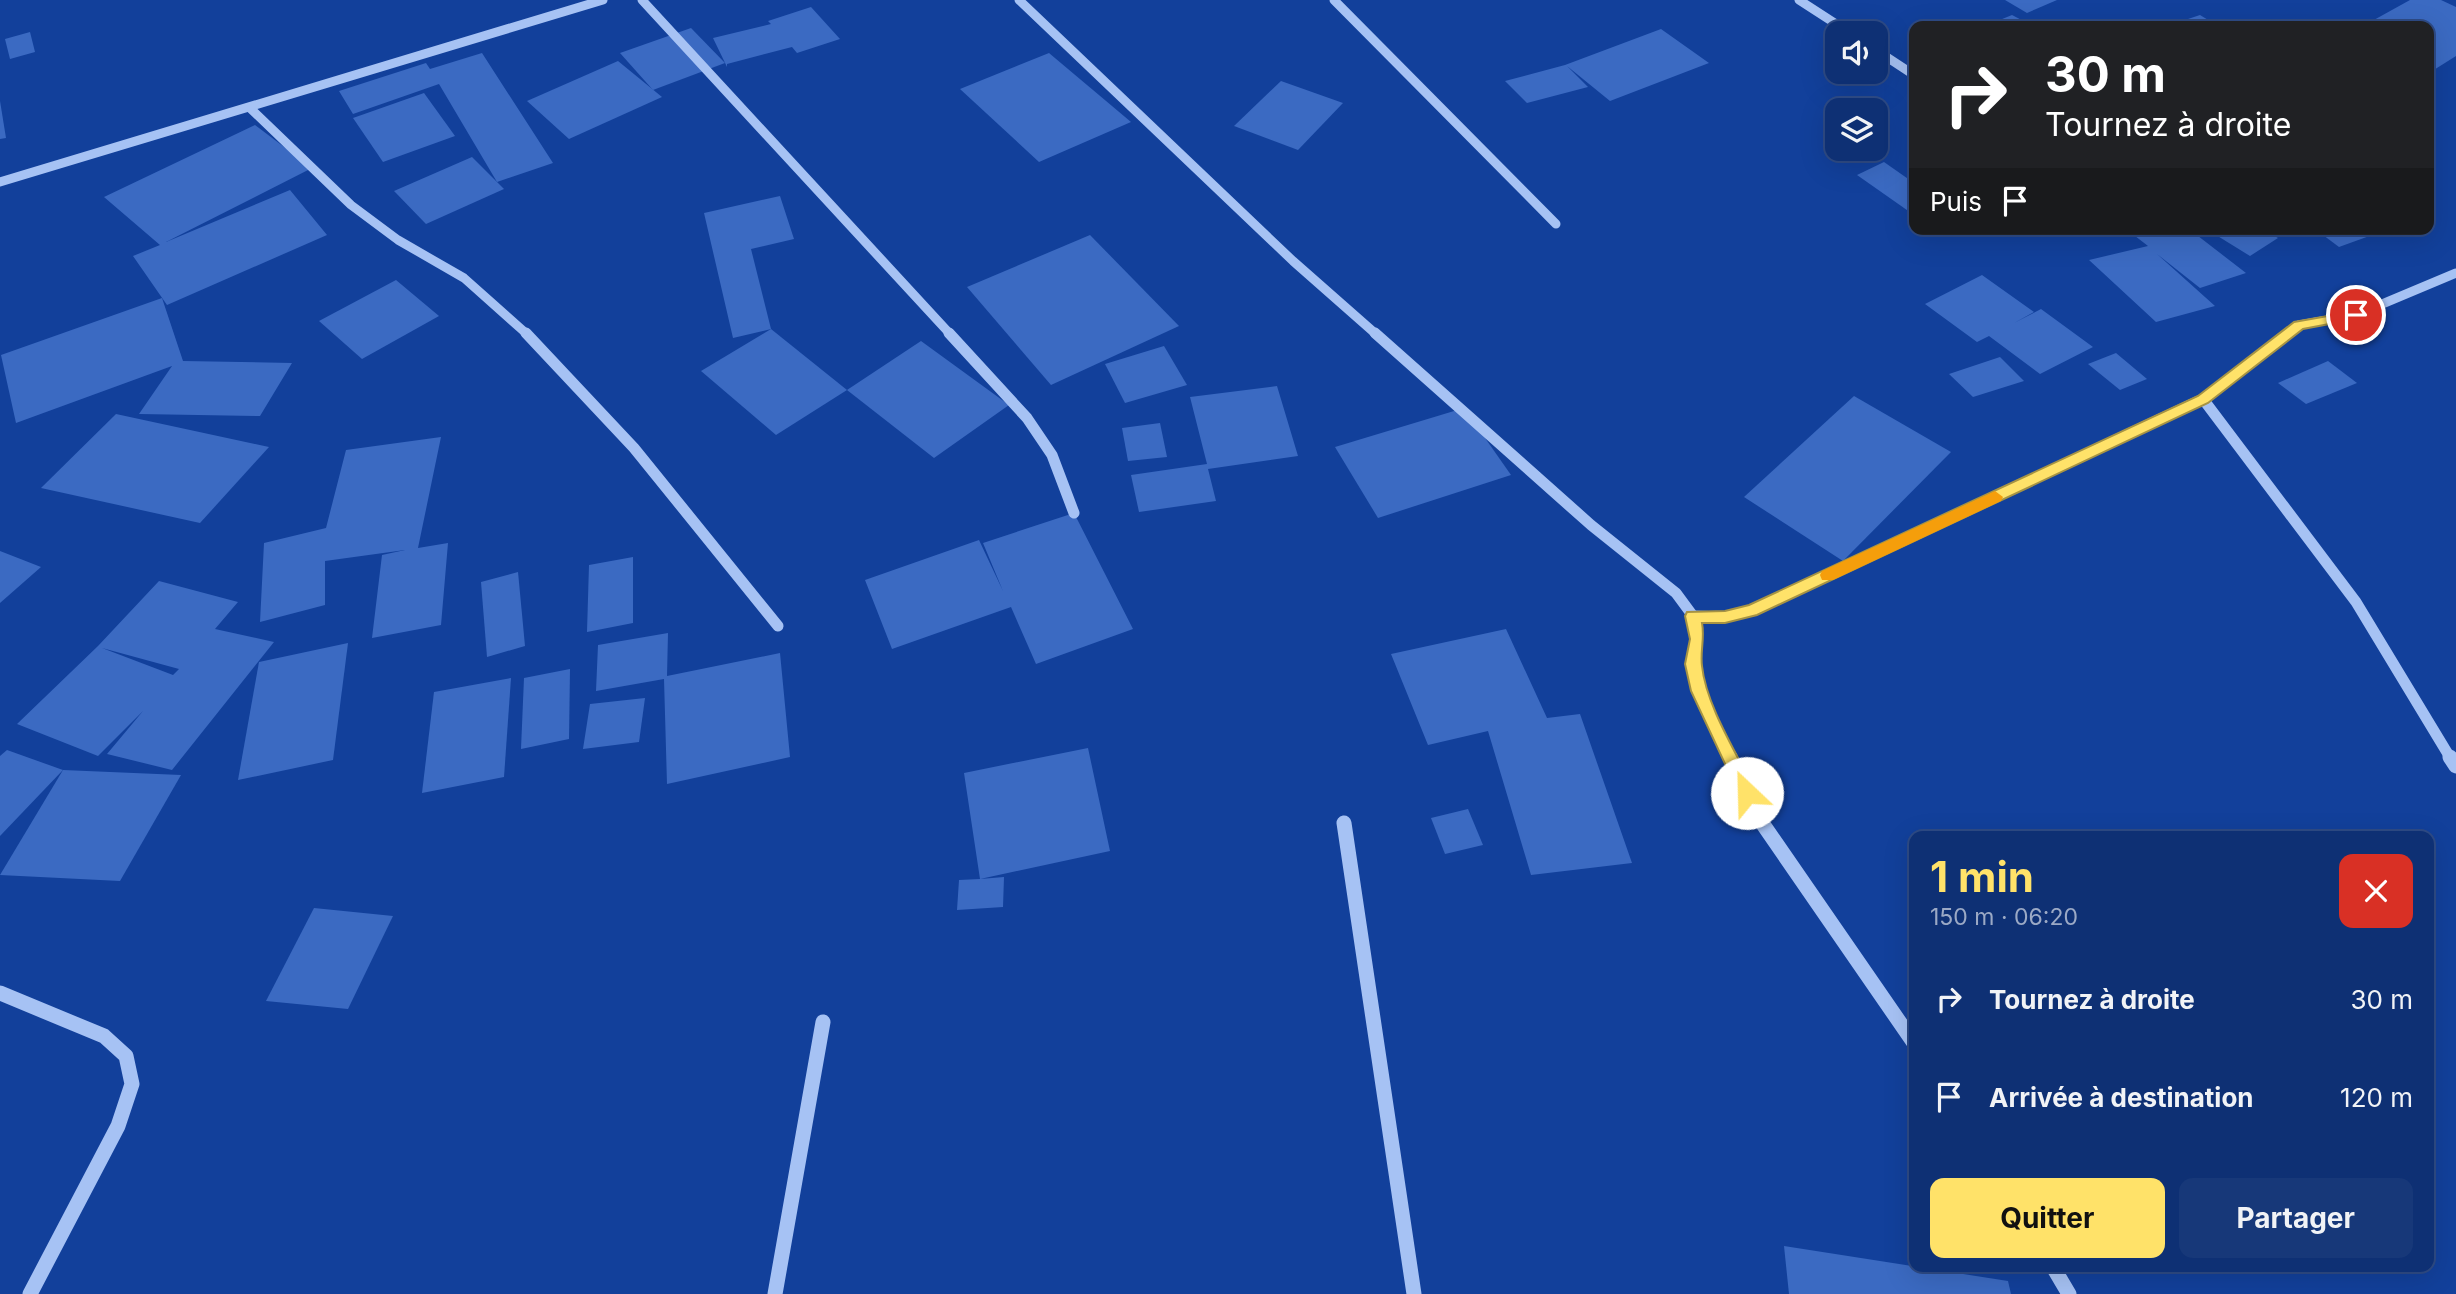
<!DOCTYPE html>
<html lang="fr">
<meta charset="utf-8">
<style>
body{margin:0;font-family:Inter,sans-serif;background:#173879;color:#f1f3f6;height:100vh;display:flex;flex-direction:column;font-size:26px;white-space:nowrap}
*{box-sizing:border-box;margin:0}
p{font-size:23px;color:#9ba9c5}
.icon{flex:none;width:38px;height:38px;fill:none;stroke:currentColor;stroke-width:2;stroke-linecap:round;stroke-linejoin:round}
.map{position:relative;flex:1;overflow:hidden}
.drawer{position:absolute;left:1909px;top:831px;width:525px;height:441px;display:flex;flex-direction:column;background:#0e3074;border-radius:14px;box-shadow:0 7px 28px #0002,0 0 0 2px #2e4b86}
.drawer>*{flex:none}
.banner{position:absolute;left:1909px;top:21px;width:525px;height:214px;border-radius:14px;box-shadow:0 7px 28px #0002,0 0 0 2px #2e4b86;background:#202124;color:#fff;overflow:hidden}
.fabs{position:absolute;left:1825px;top:21px;display:grid;gap:14px}
.fabs a{display:grid;place-items:center;width:63px;height:63px;border-radius:14px;background:#0e3074;box-shadow:0 7px 28px #0002,0 0 0 2px #2e4b86;font-size:35px}
.pin{position:absolute;display:grid;place-items:center;width:60px;height:60px;color:#fff;margin:-30px;border:4px solid #fff;border-radius:50%;box-shadow:0 2px 7px #0007}
.me{position:absolute;width:77px;margin:-38px;rotate:336deg;stroke-linejoin:round;filter:drop-shadow(0 0 5px #0008)}
.turn{display:flex;align-items:center;gap:24px;height:147px;padding:0 21px;font-size:32px}
.turn .icon{width:91px;height:91px;stroke-width:2.5}
.turn b{display:block;font-size:49px;line-height:60px}
.then{display:flex;align-items:center;height:66px;padding:0 21px;background:#0003;gap:14px;font-size:26px}
.round{display:grid;place-items:center;flex:none;width:74px;height:74px;border-radius:14px;background:#173879}
.head{display:flex;align-items:center;justify-content:space-between;height:119px;padding:0 21px}
h1{font-size:42px;font-weight:700;line-height:52px;color:#ffe269}
.action{display:flex;gap:14px;margin-top:auto;padding:14px 21px}
.action a{flex:1;height:80px;border-radius:14px;background:#ffe269;color:#111;font-size:28px;font-weight:700;line-height:80px;text-align:center}
.action a+a{background:#173879;color:#f1f3f6}
ul{padding:0;list-style:none}
li{display:flex;align-items:center;gap:21px;height:98px;padding:0 21px}
li div{flex:1}
li b{display:block;font-size:26px}
li em{font-style:normal}
.map>svg:first-child{display:block}
.building{fill:#3b6ac2;fill-rule:evenodd}
.lines{fill:none;stroke-linecap:round;stroke-linejoin:round}
.minor-far2{stroke:#a6c2f4;stroke-width:9}
.minor-far1{stroke:#a6c2f4;stroke-width:11}
.minor{stroke:#a6c2f4;stroke-width:15}
.route{fill:#ffe269;stroke:#a69344;stroke-width:2}
.slow{fill:#f59e0b}
</style>
<div class="map">
<svg width="2456" height="1294" viewBox="0 0 2456 1294">
<rect width="100%" height="100%" fill="#12409b"/>
<g class="building">
<polygon points="2005,0 2057,0 2027,13"/>
<polygon points="2410,0 2441,0 2456,7 2456,56 2429,73 2429,26 2363,26"/>
<polygon points="811,7 840,39 797,53 792,47 727,64 727,67 713,38 771,24 768,21"/>
<polygon points="2012,15 2033,26 1985,26"/>
<polygon points="2200,15 2218,26 2167,26"/>
<polygon points="691,28 725,63 653,90 620,53"/>
<polygon points="1661,29 1709,63 1610,101 1567,66 1588,87 1527,103 1505,81 1565,65"/>
<polygon points="30,32 35,52 10,59 5,39"/>
<polygon points="482,53 553,163 497,182 439,84 353,114 339,91 426,63 430,69"/>
<polygon points="1049,53 1131,122 1039,162 960,89"/>
<polygon points="618,61 662,97 569,139 527,101"/>
<polygon points="1281,81 1343,103 1298,150 1234,126"/>
<polygon points="424,93 455,136 383,162 353,118"/>
<polygon points="0,101 6,138 0,139"/>
<polygon points="255,125 312,168 166,242 290,190 327,235 167,305 133,256 160,245 104,197"/>
<polygon points="472,157 504,189 426,224 394,191"/>
<polygon points="1884,162 1914,183 1914,215 1857,175"/>
<polygon points="780,196 794,239 751,249 771,329 733,338 704,213"/>
<polygon points="2126,229 2189,229 2246,273 2200,288 2157,254 2215,306 2156,322 2089,260 2148,246"/>
<polygon points="2227,229 2263,229 2278,238 2250,256 2216,235"/>
<polygon points="2315,229 2386,229 2386,230 2339,247"/>
<polygon points="1090,235 1179,326 1051,385 967,287"/>
<polygon points="1982,275 2034,312 2014,323 2041,309 2093,347 2040,374 1989,336 1977,342 1925,304"/>
<polygon points="396,280 439,316 362,359 319,321"/>
<polygon points="162,298 183,361 292,363 260,416 139,414 172,366 16,423 1,355"/>
<polygon points="771,329 847,390 776,435 701,371"/>
<polygon points="921,341 1009,405 934,458 847,390"/>
<polygon points="1164,346 1187,385 1125,403 1105,364"/>
<polygon points="2116,353 2147,379 2120,390 2088,364"/>
<polygon points="2000,357 2024,381 1973,397 1949,374"/>
<polygon points="2328,361 2357,383 2306,404 2278,383"/>
<polygon points="1277,386 1298,456 1208,469 1216,501 1139,512 1131,475 1207,464 1190,397"/>
<polygon points="1854,396 1951,452 1843,561 1744,497"/>
<polygon points="1464,408 1511,475 1378,518 1335,447"/>
<polygon points="116,414 269,447 200,523 41,488"/>
<polygon points="1160,423 1167,457 1128,461 1122,428"/>
<polygon points="441,437 418,548 448,543 441,625 372,638 382,555 405,550 325,561 325,605 260,622 264,543 326,528 346,450"/>
<polygon points="1074,513 1133,629 1036,664 1011,607 892,649 865,580 979,540 1003,591 983,543"/>
<polygon points="0,551 41,567 0,603"/>
<polygon points="633,557 633,623 587,632 589,565"/>
<polygon points="518,572 525,646 487,657 481,582"/>
<path d="M159,581L238,602L215,629L274,642L172,770L107,754L143,711L98,756L17,724L98,646ZM102,648L179,669L173,675Z"/>
<polygon points="1506,629 1547,718 1580,714 1632,863 1531,875 1488,731 1428,745 1391,654"/>
<polygon points="668,633 667,676 780,653 790,757 667,784 664,679 596,691 598,645"/>
<polygon points="348,643 333,760 238,780 259,662"/>
<polygon points="570,669 569,739 521,749 524,678"/>
<polygon points="511,678 504,777 422,793 434,692"/>
<polygon points="645,698 639,742 583,749 590,704"/>
<polygon points="1088,748 1110,851 980,879 1004,877 1003,907 957,910 959,880 980,879 964,773"/>
<polygon points="7,750 63,770 0,836 0,756"/>
<polygon points="63,770 181,775 120,881 0,875"/>
<polygon points="1468,809 1483,845 1445,854 1431,818"/>
<polygon points="314,908 393,916 348,1009 266,1001"/>
<polygon points="1784,1246 2008,1281 2011,1294 1789,1294"/>
</g>
<g class="lines">
<g class="minor-far2">
<polyline points="642,0 951,335"/>
<polyline points="1019,0 1293,261 1377,335"/>
<polyline points="1334,0 1556,224"/>
<polyline points="1799,0 1850,33"/>
<polyline points="1876,50 1914,75"/>
<polyline points="251,109 351,205 398,240 464,278 528,335"/>
<polyline points="0,182 603,0"/>
<polyline points="2286,335 2299,325 2356,315 2456,273"/>
</g>
<g class="minor-far1">
<polyline points="526,333 634,448 778,626"/>
<polyline points="949,333 1027,418 1052,455 1074,513"/>
<polyline points="1375,333 1591,525 1676,593 1693,616 1697,639 1693,664 1700,691 1731,759"/>
<polyline points="2203,399 2356,602 2451,759"/>
<polyline points="1693,616 1725,617 1752,611 2203,399 2288,333"/>
</g>
<g class="minor">
<polyline points="1730,757 1758,817 1914,1043"/>
<polyline points="2450,757 2456,766"/>
<polyline points="1344,823 1414,1294"/>
<polyline points="0,993 104,1036 126,1056 132,1084 118,1126 30,1294"/>
<polyline points="2053,1267 2069,1294"/>
<polyline points="775,1294 823,1022"/>
</g>
</g>
<path class="route" d="M2356,311L2363,315L2361,318L2303,329L2208,403L1757,615L1725,623H1702C1705,638 1700,651 1702,666C1706,706 1739,757 1756,793L1753,798H1741L1691,691L1685,664L1690,639L1685,616L1687,612L1725,611L1749,605L2198,396L2294,322Z"/>
<polygon class="slow" points="1995,491 2003,497 2001,501 1833,580 1822,580 1820,575 1822,571"/>
</svg>
<div class="fabs">
<a><svg class="icon" aria-label="sound" viewBox="0 0 24 24"><path d="M4 9h4l5-4v14l-5-4H4zM17 9q2 3 0 6"/></svg></a>
<a><svg class="icon" aria-label="layers" viewBox="0 0 24 24"><path d="M12 4l9 5-9 5-9-5zM3 14l9 5 9-5"/></svg></a>
</div>
<div class="pin" style="left:2356px;top:315px;background:#d93025"><svg class="icon" aria-label="arrive" viewBox="0 0 24 24"><path d="M6 21V4h12l-3 4 3 4H6"/></svg></div>
<svg class="me" style="left:1747px;top:793px" viewBox="-20 -20 40 40"><circle r="19" fill="#fff"/><path d="M0-13L10 11 0 6-10 11z" fill="#ffe269"/></svg>
<div class="banner">
<div class="turn"><svg class="icon" aria-label="right" viewBox="0 0 24 24"><path d="M7 20v-9h11M14 6l5 5-5 5"/></svg><div><b>30 m</b>Tournez à droite</div></div>
<div class="then">Puis<svg class="icon" aria-label="arrive" viewBox="0 0 24 24"><path d="M6 21V4h12l-3 4 3 4H6"/></svg></div>
</div>
<section class="drawer">
<div class="head"><div><h1>1 min</h1><p>150 m · 06:20</p></div><a class="round" style="background:#d93025;color:#fff"><svg class="icon" aria-label="close" viewBox="0 0 24 24"><path d="M6 6l12 12M18 6L6 18"/></svg></a></div>
<ul>
<li><svg class="icon" aria-label="right" viewBox="0 0 24 24"><path d="M7 20v-9h11M14 6l5 5-5 5"/></svg><div><b>Tournez à droite</b></div><em>30 m</em></li>
<li><svg class="icon" aria-label="arrive" viewBox="0 0 24 24"><path d="M6 21V4h12l-3 4 3 4H6"/></svg><div><b>Arrivée à destination</b></div><em>120 m</em></li>
</ul>
<div class="action"><a>Quitter</a><a>Partager</a></div>
</section>
</div>
